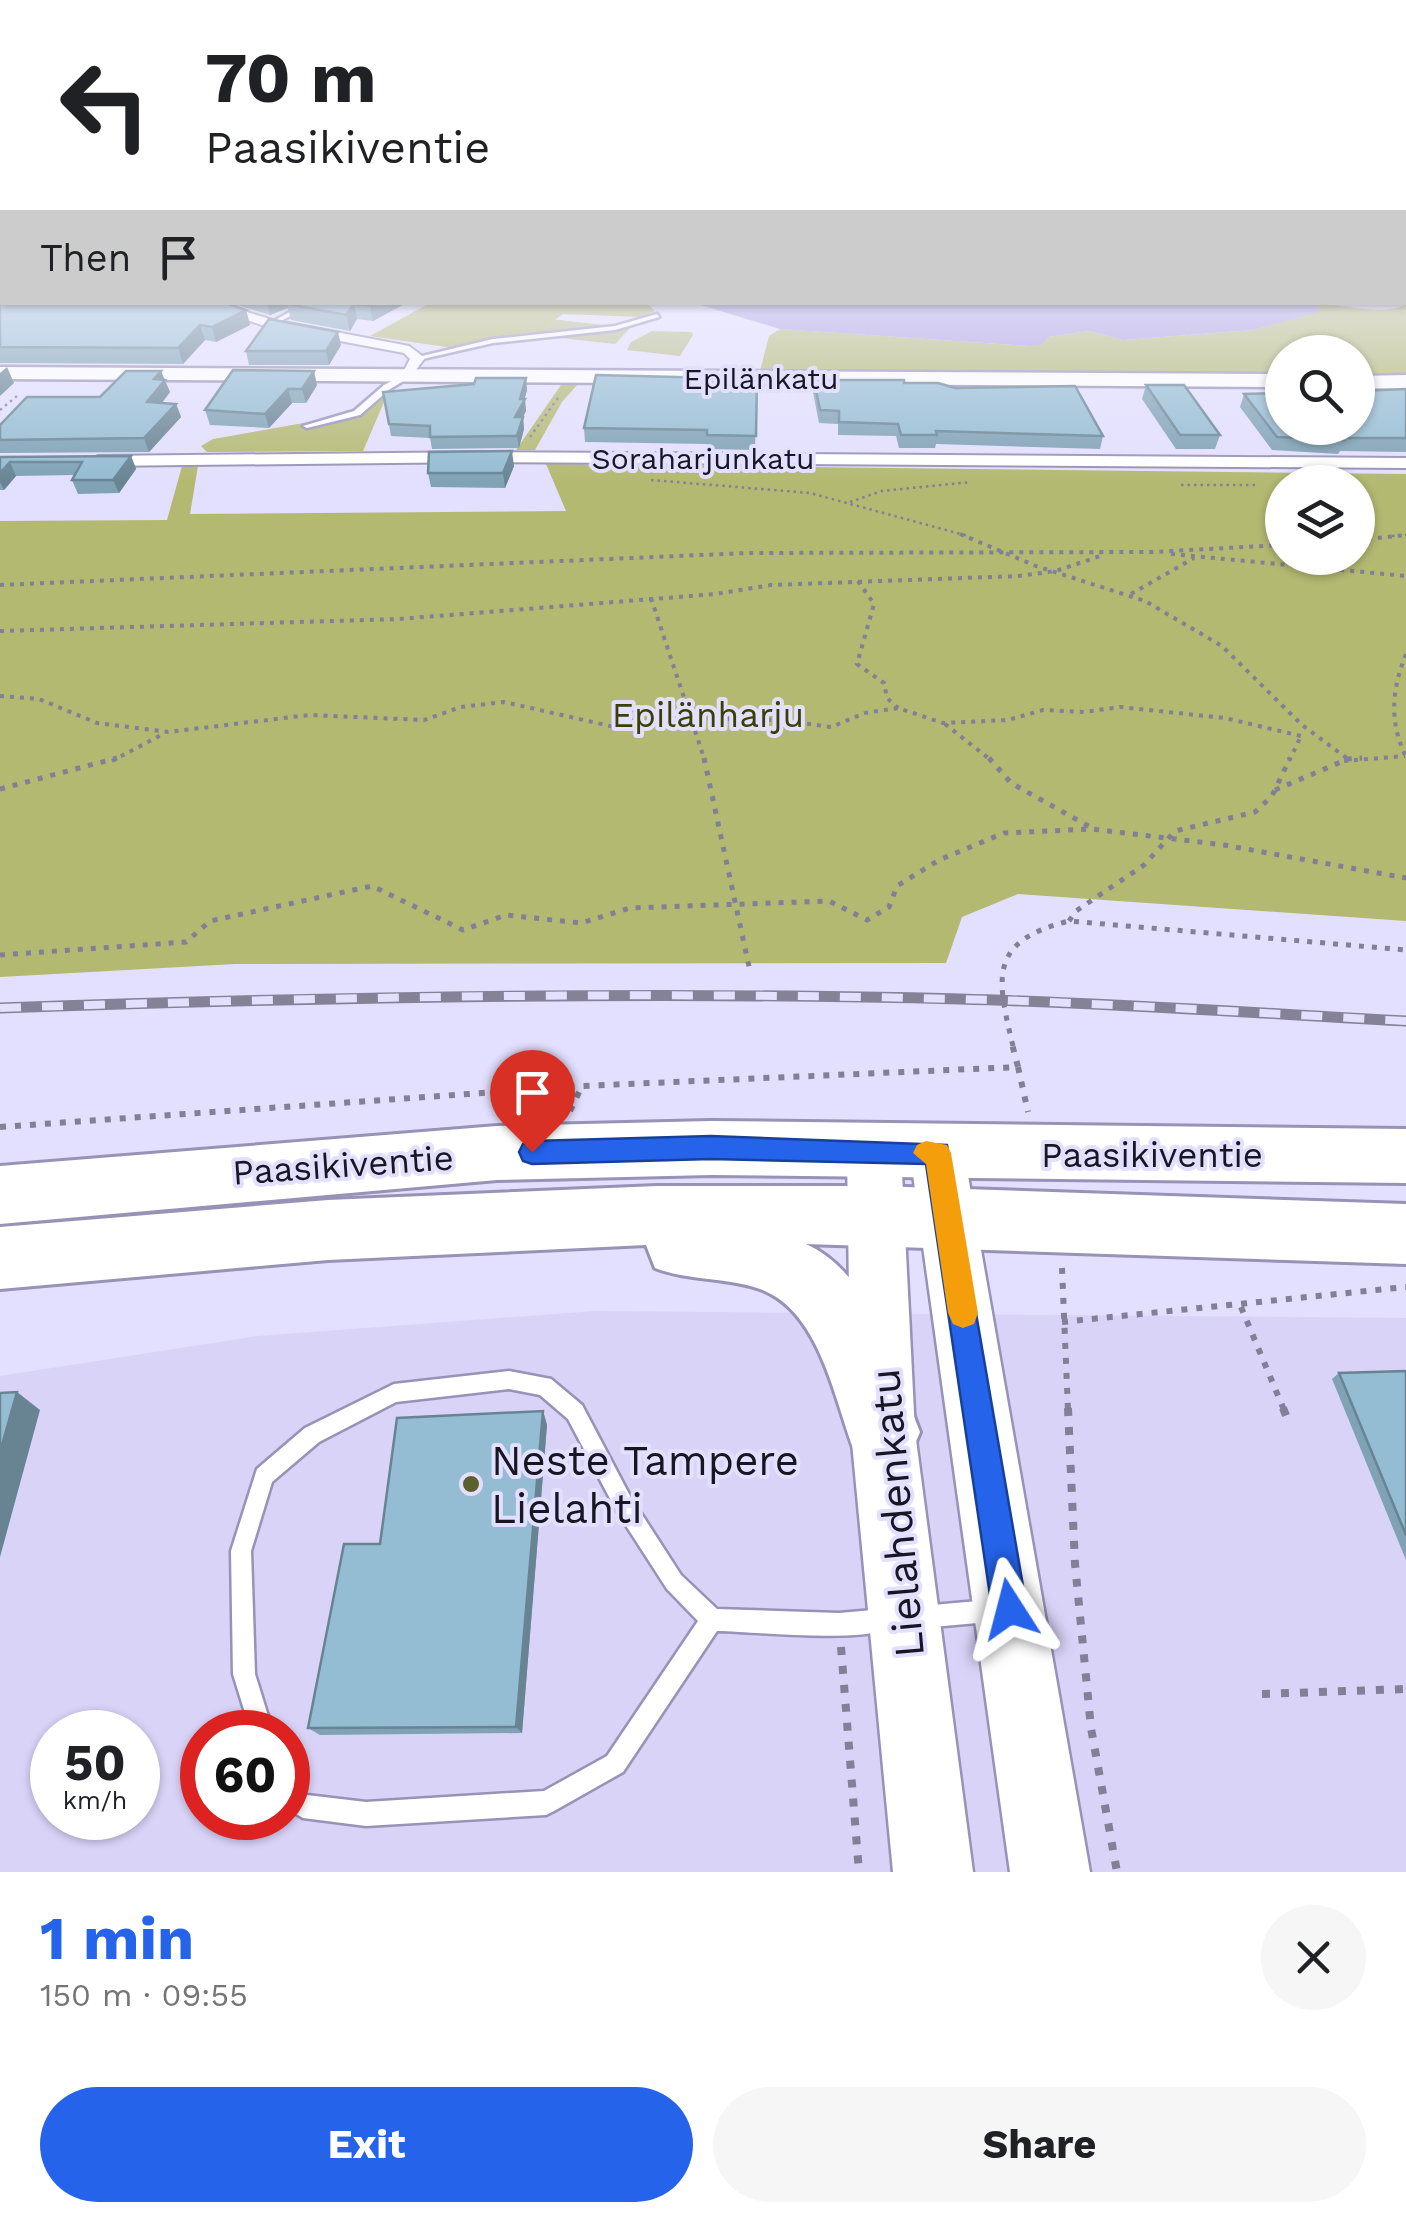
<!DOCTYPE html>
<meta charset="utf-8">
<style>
body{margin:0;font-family:"Work Sans",sans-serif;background:#f6f6f6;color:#202124;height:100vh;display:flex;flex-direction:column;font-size:38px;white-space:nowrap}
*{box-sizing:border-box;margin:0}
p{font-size:32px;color:#757577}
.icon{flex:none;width:55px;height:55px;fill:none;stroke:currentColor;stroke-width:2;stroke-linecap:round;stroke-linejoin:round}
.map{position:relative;height:1872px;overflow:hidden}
.drawer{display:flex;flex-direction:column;background:#fff;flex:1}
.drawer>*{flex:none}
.banner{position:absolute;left:0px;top:0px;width:1408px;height:305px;box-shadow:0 2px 8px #0004;background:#fff;color:#202124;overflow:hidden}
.controls{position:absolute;left:1265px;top:335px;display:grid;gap:20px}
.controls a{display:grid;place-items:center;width:110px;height:110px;border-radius:50%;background:#fff;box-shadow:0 2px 8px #0004;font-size:50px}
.speed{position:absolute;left:30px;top:1710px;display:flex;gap:20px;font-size:50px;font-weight:700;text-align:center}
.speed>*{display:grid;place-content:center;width:130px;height:130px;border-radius:50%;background:#fff;box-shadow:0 2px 8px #0004;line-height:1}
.speed small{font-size:25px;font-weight:400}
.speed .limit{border:15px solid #d22;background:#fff;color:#111}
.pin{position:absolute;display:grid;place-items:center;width:85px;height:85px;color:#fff;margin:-102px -42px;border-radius:50% 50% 50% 0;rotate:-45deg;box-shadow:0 0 10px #0007}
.pin .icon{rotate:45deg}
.me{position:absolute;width:110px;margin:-55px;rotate:351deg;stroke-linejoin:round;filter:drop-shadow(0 0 8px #0008)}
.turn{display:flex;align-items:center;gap:35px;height:210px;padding:0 40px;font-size:45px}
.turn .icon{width:130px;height:130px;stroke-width:2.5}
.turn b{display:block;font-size:70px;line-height:85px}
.then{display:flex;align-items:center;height:95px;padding:0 40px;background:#0003;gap:20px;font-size:38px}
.round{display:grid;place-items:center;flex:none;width:105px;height:105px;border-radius:52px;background:#f6f6f6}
.head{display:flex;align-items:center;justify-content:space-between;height:170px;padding:0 40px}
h1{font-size:60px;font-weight:700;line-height:75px;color:#2563eb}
.button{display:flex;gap:20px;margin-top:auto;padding:20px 40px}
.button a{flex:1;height:115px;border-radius:60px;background:#2563eb;color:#fff;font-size:40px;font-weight:700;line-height:115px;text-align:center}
.button a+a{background:#f6f6f6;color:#202124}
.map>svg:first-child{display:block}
.built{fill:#d9d3f8;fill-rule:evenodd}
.green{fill:#b6bb88}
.forest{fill:#b3b971;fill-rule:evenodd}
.water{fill:#a89dde}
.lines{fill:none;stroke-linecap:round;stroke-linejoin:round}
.lane-casing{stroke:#9792b6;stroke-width:5}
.street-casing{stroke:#9792b6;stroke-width:4}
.secondary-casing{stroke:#9792b6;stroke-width:5}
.primary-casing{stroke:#9792b6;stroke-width:5}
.highway-casing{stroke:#9792b6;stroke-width:6}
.path-far4{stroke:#827f96;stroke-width:2.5;stroke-dasharray:2.5 4;stroke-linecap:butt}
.path-far3{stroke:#827f96;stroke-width:4;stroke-dasharray:4 6;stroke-linecap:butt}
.path-far2{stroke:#827f96;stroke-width:5;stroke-dasharray:5 8;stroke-linecap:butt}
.path-far1{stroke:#827f96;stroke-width:6;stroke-dasharray:6 9;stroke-linecap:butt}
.path{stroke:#827f96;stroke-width:8;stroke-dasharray:8 11;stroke-linecap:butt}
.lane{fill:#fff;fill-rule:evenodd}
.street{fill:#fff;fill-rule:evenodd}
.secondary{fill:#fff;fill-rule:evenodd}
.primary{fill:#fff;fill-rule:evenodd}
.highway{fill:#fff;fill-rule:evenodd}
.rail-casing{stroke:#858298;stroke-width:11}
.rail{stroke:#e3dffe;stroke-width:8;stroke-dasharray:21;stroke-linecap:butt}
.wall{fill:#7fa2b5}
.shaded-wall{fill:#688493}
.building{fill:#94bcd2;stroke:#688493;stroke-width:2.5}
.route{fill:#2563eb;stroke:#184099;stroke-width:2.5}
.slow{fill:#f59e0b}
.poi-dot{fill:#5d602d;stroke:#e3dffe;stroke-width:4}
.labels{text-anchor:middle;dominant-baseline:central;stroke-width:8;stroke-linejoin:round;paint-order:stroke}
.far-street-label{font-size:30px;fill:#181623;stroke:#e3dffe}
.park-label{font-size:35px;fill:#3c3f05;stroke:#e3dffe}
.street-label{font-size:35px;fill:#181623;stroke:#e3dffe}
.near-poi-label{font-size:42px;fill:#181623;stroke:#e3dffe;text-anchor:start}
.near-street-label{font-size:42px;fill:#181623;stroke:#e3dffe}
</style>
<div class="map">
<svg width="1406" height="1872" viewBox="0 0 1406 1872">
<rect width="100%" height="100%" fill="#e3dffe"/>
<path class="built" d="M596,1311L1406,1318V1872H0V1376L258,1336ZM52,1732H138V1818H52ZM202,1732H288V1818H202Z"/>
<g class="green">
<polygon points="550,319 630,328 615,344 534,335"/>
<polygon points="652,331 692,332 693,335 680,356 627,350 631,342"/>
</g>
<g class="forest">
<polygon points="430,303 661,303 649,305 655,311 639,317 563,314 534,335 453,348 370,336"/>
<path d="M1310,303C1336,303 1387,317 1406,304V375H1358V352H1282V374L760,371L769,336L780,329L1029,346L1048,337L1089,331L1123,340L1253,330L1319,311Z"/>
<polygon points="578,384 562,402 535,450 516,450 561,385"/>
<polygon points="391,386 363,451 207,452 201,446 213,439 354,414"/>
<path d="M546,464L1406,474V921L1018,894L962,917L946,963L235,964L0,977V521L167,520L182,466H198L190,514L566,511ZM1282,482H1358V558H1282Z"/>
</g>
<polygon class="water" points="1309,302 1320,308 1319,312 1253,330 1123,340 1089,331 1048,337 1041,345 1029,346 780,329 694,303"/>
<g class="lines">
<g class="lane-casing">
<g id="lane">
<polygon points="308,302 317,302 273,325 268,324"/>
<polygon points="657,314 659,317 615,330 493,343 418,360 414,358 493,339 615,326"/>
<polygon points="405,374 412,376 390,389 360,415 307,428 303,426 354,411 384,385"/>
<path d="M509,1371L551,1379L582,1405L630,1496L681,1575L717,1609L839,1613L884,1609L892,1612L895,1620L892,1628C856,1643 760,1632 717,1631L623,1772L554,1811L546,1815L366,1826L303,1818L288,1809V1783L307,1795L366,1802L544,1791L607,1756L698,1621L667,1589L616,1510L568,1419L540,1395L509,1389L396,1402L319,1442L272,1482L251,1551L255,1674L273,1732H251L233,1674L231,1551L257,1469L305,1428L394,1384Z"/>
<polygon points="989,1600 997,1603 1000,1611 997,1619 989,1622 921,1628 913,1625 910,1617 913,1609 921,1606"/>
</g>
</g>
<g class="street-casing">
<g id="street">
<polygon points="192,302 214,302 273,320 409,346 425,358 408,380 401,376 410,359 404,353 271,328"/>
<polygon points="484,452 1406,458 1406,468 484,462 98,466 90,461 98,456"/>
</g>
</g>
<g class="secondary-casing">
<g id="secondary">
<polygon points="0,367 1282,374 1282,387 0,379"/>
<polygon points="1406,375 1406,389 1358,388 1358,376"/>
</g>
</g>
<g class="primary-casing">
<g id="primary">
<polygon points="874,1130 893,1137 901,1153 915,1432 973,1872 893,1872 851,1432 847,1153 855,1137"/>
<polygon points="937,1130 956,1137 964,1153 1090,1872 1010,1872 910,1153 918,1137"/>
</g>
</g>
<g class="highway-casing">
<g id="highway">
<polygon points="711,1121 1406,1129 1406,1183 711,1175 497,1180 0,1224 0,1166 497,1126"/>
<path d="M657,1186H876L1406,1204V1264L806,1244C874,1275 894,1367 920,1432L909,1458L883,1469L857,1458C835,1405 822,1311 760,1289C726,1277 689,1281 655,1268L646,1245L328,1260L0,1289V1227L328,1200Z"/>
</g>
</g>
<g class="path-far4">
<polyline points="0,410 17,396"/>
<polyline points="530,437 558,398"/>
<polyline points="651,480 810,493 968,536"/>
<polyline points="1181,485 1255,485"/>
<polyline points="850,502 882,491 971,482"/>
<polyline points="1392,536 1406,535"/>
</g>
<g class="path-far3">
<polyline points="960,534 1036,566 1145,601 1222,646 1302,725 1348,759"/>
<polyline points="1358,540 1406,535"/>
<polyline points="1171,554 1406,576"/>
<polyline points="858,581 874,604 857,664 884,683 887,698 898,708"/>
<polyline points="0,585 748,553 1153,552 1282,545"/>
<polyline points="1131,594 1194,558"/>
<polyline points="651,598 705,761"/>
<polyline points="0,631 399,619 716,594 771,585 1019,576 1056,571 1103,555"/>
<polyline points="0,696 39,699 97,723 168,732 309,715 424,720 461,707 504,702 619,728 691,718 780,720 831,727 865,713 898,708 943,723 1008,720 1043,710 1084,712 1120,707 1225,718 1301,736"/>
<polyline points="945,724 992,761"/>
<path d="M1405,755C1389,720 1392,689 1406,654"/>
<polyline points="112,761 165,733"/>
<polyline points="1289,761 1301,736"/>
<polyline points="1344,761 1405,756"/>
</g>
<g class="path-far2">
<polyline points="704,758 750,971"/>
<polyline points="989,758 1011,783 1090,827"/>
<polyline points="0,789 117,758"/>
<polyline points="1275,790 1348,759 1362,758"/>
<polyline points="1069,921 1076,911 1144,865 1175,831 1255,812 1272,796 1290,758"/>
<polyline points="0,955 186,942 210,921 372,886 463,930 506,915 581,923 630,908 829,901 867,920 889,907 897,886 939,860 1004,833 1092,829 1224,845 1406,878"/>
<path d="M1013,1046C996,976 989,941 1069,921L1406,950"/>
</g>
<g class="path-far1">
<polyline points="1018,1067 1028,1112"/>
<polyline points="570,1111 582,1086"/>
<polyline points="0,1127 582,1086 1018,1067 1012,1044"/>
<polyline points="1062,1268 1068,1410"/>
<polyline points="1241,1307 1284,1410"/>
<polyline points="1062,1322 1406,1287"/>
</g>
<g class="path">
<polyline points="1068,1408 1075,1564 1091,1728 1117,1872"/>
<polyline points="1283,1408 1289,1423"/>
<polyline points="841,1647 859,1872"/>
<polyline points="1262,1694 1406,1689"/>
</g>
<use href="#lane" class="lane"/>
<use href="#street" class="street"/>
<use href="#secondary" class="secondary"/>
<use href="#primary" class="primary"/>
<use href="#highway" class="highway"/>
<g class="rail-casing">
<path id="rail" d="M0,1008C320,997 640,991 960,999C1109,1003 1257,1013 1406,1021"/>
</g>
<use href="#rail" class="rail"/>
</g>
<g class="wall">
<polygon points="0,221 2,302 246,310 250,325 216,342 205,340 183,364 0,363"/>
<polygon points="228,302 408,302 373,321 357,319 350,331 291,320 288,308 270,315"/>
<polygon points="341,345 329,365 249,365 246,351"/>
<polygon points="233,370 317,385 306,403 292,403 269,428 210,425 205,410"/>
<polygon points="526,378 527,390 524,399 526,411 523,417 524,429 519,448 432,449 430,438 391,436 383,392"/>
<polygon points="757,379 755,450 707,449 707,444 585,442 584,428"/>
<polygon points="164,380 170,392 162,403 176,404 181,417 149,452 0,453 0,425"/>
<polygon points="814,380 904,383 1103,436 1100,449 936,444 935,448 899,448 896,436 838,435 838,424 819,423 813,392"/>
<polygon points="1146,385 1220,435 1215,449 1176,449 1142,399"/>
<polygon points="1406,389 1406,452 1340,451 1338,454 1272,450 1240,407 1244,394"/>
<polygon points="131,456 136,469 119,493 78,494 72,480 74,475 16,476 4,490 0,490 0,457"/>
<polygon points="514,466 505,488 431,487 428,473"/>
<polygon points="1406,1371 1406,1560 1332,1379 1339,1373"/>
<polygon points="543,1411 547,1425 522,1733 320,1735 308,1728 380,1544"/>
</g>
<g class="shaded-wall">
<polygon points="267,302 305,302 287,304 288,308 270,315"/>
<polygon points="376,302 408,302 373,321 370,306"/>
<polygon points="354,304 357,319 350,331 346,315"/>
<polygon points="246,310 250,325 216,342 212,327"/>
<polygon points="200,325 205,340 183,364 178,348"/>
<polygon points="338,332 341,345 329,365 326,351"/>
<polygon points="7,367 14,383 0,396 0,373"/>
<polygon points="161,371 170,392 152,415 147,402 154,379"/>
<polygon points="314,371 317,385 306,403 302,389"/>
<polygon points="526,378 527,390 524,401 525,399 526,411 516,429 515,417"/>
<polygon points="288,389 292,403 269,428 265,414"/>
<polygon points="176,404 181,417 149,452 144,438"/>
<polygon points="523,417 524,429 519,448 517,436"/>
<polygon points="512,451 514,466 505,488 503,473"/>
<polygon points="131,456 136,469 119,493 113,480"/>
<polygon points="10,462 16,476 4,490 0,482 0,473"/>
<polygon points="17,1392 40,1410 0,1557 0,1452"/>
<polygon points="543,1411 547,1425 522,1733 516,1727"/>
</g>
<g class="building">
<polygon points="0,221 2,221 2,302 223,302 246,310 212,327 200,325 178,348 0,347"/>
<polygon points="291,302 376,302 370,306 354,304 346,315 287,304"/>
<polygon points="269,319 338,332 326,351 246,351"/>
<polygon points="233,370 314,371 302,389 288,389 265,414 205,410"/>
<polygon points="126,371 161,371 154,379 165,380 147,402 176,404 144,438 0,440 0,425 27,397 100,397"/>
<polygon points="596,375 757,379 756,436 707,435 707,430 584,428"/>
<polygon points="476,378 526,378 520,399 525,399 515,417 523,417 517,436 430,437 430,426 389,424 383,392 474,384"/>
<polygon points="814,380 904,380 904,383 938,383 955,388 1075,386 1103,436 936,431 937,435 901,435 898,424 839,422 839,411 820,410"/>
<polygon points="1146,385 1184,385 1220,435 1180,435"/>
<polygon points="1406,389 1406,438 1342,438 1344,440 1277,437 1244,394 1282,393 1282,428 1358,428 1358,391"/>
<polygon points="512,451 503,473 428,473 429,452"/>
<polygon points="131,456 113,480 72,480 82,462 10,462 0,473 0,457"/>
<polygon points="1406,1371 1406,1535 1339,1373"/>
<polygon points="17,1392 0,1452 0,1393"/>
<polygon points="543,1411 516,1727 308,1728 344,1544 380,1544 397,1418"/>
</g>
<linearGradient id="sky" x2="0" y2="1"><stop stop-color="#8eabe4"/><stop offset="0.46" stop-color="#f2f1ff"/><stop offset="1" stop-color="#f2f1ff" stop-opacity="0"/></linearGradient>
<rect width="1406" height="483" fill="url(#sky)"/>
<polygon class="route" points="711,1136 947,1145 1027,1609 1022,1621 1010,1627 997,1621 992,1609 926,1164 711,1159 532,1164 523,1161 519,1152 523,1144 532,1141"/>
<polygon class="slow" points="926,1141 947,1145 951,1153 978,1313 974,1324 963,1328 953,1324 948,1313 926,1164 913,1153 917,1145"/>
<circle class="poi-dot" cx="471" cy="1484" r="10"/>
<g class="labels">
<g class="far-street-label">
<text x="761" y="378">Epilänkatu</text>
<text x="703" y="458">Soraharjunkatu</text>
</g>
<g class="park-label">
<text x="708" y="715">Epilänharju</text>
</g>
<g class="street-label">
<text x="1152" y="1155">Paasikiventie</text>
<text transform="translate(343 1165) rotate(-4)">Paasikiventie</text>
</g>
<g class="near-poi-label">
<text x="491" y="1460">Neste Tampere<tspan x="491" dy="48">Lielahti</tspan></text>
</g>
<g class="near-street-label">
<text transform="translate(897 1513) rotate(-95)">Lielahdenkatu</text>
</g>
</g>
</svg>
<div class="controls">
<a><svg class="icon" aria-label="search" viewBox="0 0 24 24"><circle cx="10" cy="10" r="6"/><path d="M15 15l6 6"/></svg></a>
<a><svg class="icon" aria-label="layers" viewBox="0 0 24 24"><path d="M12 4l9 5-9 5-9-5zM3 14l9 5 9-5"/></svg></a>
</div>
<div class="speed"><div>50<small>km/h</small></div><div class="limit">60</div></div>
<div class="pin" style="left:532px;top:1152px;background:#d93025"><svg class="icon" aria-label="arrive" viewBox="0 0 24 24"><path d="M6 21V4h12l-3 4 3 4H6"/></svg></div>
<svg class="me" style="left:1010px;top:1609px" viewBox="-20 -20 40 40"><path d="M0-17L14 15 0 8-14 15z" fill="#2563eb" stroke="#fff" stroke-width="4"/></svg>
<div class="banner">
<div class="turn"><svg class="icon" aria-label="left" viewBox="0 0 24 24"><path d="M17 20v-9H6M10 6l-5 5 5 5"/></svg><div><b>70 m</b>Paasikiventie</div></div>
<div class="then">Then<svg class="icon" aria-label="arrive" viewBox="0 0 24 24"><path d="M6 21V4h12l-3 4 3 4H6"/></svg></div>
</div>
</div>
<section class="drawer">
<div class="head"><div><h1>1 min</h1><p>150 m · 09:55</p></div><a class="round"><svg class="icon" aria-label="close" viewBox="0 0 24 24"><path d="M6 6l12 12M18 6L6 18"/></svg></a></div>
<div class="button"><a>Exit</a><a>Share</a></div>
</section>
